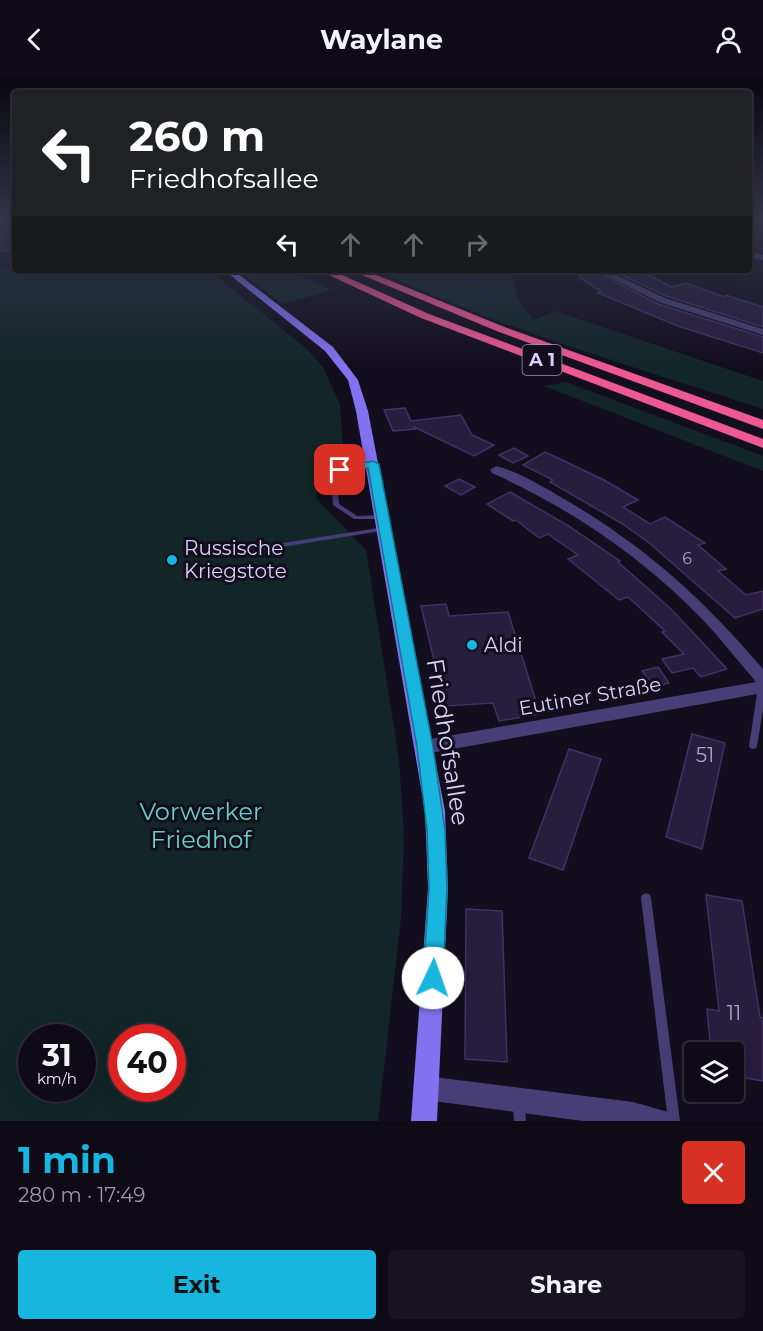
<!DOCTYPE html>
<meta charset="utf-8">
<style>
body{margin:0;font-family:Montserrat,sans-serif;background:#17131f;color:#f1f3f6;height:100vh;display:flex;flex-direction:column;font-size:22px;white-space:nowrap}
*{box-sizing:border-box;margin:0}
p{font-size:20px;color:#9b9aa1}
.icon{flex:none;width:33px;height:33px;fill:none;stroke:currentColor;stroke-width:2;stroke-linecap:round;stroke-linejoin:round}
.map{position:relative;height:1043px;overflow:hidden}
.drawer{display:flex;flex-direction:column;background:#0e0a16;flex:1}
.drawer>*{flex:none}
.banner{position:absolute;left:12px;top:12px;width:740px;height:183px;border-radius:6px;box-shadow:0 6px 24px #0002,0 0 0 2px #2e2b35;background:#202124;color:#fff;overflow:hidden}
.fabs{position:absolute;left:684px;top:964px;display:grid;gap:12px}
.fabs a{display:grid;place-items:center;width:60px;height:60px;border-radius:6px;background:#0e0a16;box-shadow:0 6px 24px #0002,0 0 0 2px #2e2b35;font-size:30px}
.speed{position:absolute;left:18px;top:946px;display:flex;gap:12px;font-size:30px;font-weight:700;text-align:center}
.speed>*{display:grid;place-content:center;width:78px;height:78px;border-radius:50%;background:#0e0a16;box-shadow:0 6px 24px #0002,0 0 0 2px #2e2b35;line-height:1}
.speed small{font-size:15px;font-weight:400}
.speed .limit{border:9px solid #d22;background:#fff;color:#111}
.pin{position:absolute;display:grid;place-items:center;width:51px;height:51px;color:#fff;margin:-26px;border-radius:12px;box-shadow:0 3px 9px #0006}
.me{position:absolute;width:66px;margin:-33px;rotate:3deg;stroke-linejoin:round;filter:drop-shadow(0 0 4px #0008)}
.turn{display:flex;align-items:center;gap:21px;height:126px;padding:0 18px;font-size:27px}
.turn .icon{width:78px;height:78px;stroke-width:2.5}
.turn b{display:block;font-size:42px;line-height:51px}
.lanes{display:flex;align-items:center;height:57px;padding:0 18px;background:#0003;justify-content:center;gap:30px;direction:ltr}
.lanes .off{opacity:.35}
.round{display:grid;place-items:center;flex:none;width:63px;height:63px;border-radius:6px;background:#17131f}
.headline{display:flex;align-items:center;justify-content:space-between;height:102px;padding:0 18px}
h1{font-size:36px;font-weight:700;line-height:45px;color:#18b5de}
.action{display:flex;gap:12px;margin-top:auto;padding:12px 18px}
.action a{flex:1;height:69px;border-radius:6px;background:#18b5de;color:#111;font-size:24px;font-weight:700;line-height:69px;text-align:center}
.action a+a{background:#17131f;color:#f1f3f6}
header{display:flex;justify-content:space-between;align-items:center;height:78px;padding:0 18px;background:#0e0a16;font-size:27px;font-weight:700}
.map>svg:first-child{display:block}
.green{fill:#122627;fill-rule:evenodd}
.lines{fill:none;stroke-linecap:round;stroke-linejoin:round}
.stream{stroke:#121f3e;stroke-width:3}
.building{fill:#271d3d;stroke:#413166;stroke-width:1.5}
.lane{fill:#473e78;fill-rule:evenodd}
.street{fill:#473e78;fill-rule:evenodd}
.secondary{fill:#8272f0;fill-rule:evenodd}
.highway{fill:#ed5990;fill-rule:evenodd}
.route{fill:#18b5de;stroke:#107690;stroke-width:1.5}
.poi-dot{fill:#18b5de;stroke:#130e1e;stroke-width:2}
.labels{text-anchor:middle;dominant-baseline:central;stroke-width:6;stroke-linejoin:round;paint-order:stroke}
.number-label{font-size:16px;fill:#ada4cb}
.shield{fill:#130e1e;stroke:#9e96b8;stroke-width:1.5}
.shield-label{font-size:18px;font-weight:bold;fill:#dad1fa}
.poi-label{font-size:20px;fill:#dad1fa;stroke:#130e1e;text-anchor:start}
.street-label{font-size:20px;fill:#dad1fa;stroke:#130e1e}
.near-number-label{font-size:20px;fill:#ada4cb}
.near-street-label{font-size:24px;fill:#dad1fa;stroke:#130e1e}
.near-park-label{font-size:24px;fill:#65d1c2;stroke:#130e1e}
</style>
<header><svg class="icon" aria-label="back" viewBox="0 0 24 24"><path d="M15 5l-7 7 7 7"/></svg>Waylane<svg class="icon" aria-label="person" viewBox="0 0 24 24"><circle cx="12" cy="8" r="4"/><path d="M4 21q1-7 8-7t8 7"/></svg></header>
<div class="map">
<svg width="763" height="1043" viewBox="0 0 763 1043">
<rect width="100%" height="100%" fill="#130e1e"/>
<g class="green">
<path d="M0,190L208,192L306,270L323,289L340,327L344,382C318,389 317,396 317,421L366,472L399,681L404,756L401,841L378,1043H0ZM32,960H82V1011H32ZM122,960H172V1011H122Z"/>
<polygon points="237,192 285,192 332,212 283,226"/>
<path d="M377,192H510L518,221L534,242L555,233L763,303V331C634,288 499,251 377,192Z"/>
<polygon points="566,304 763,378 763,393 544,308"/>
</g>
<g class="lines">
<polyline class="stream" points="475,192 488,218 496,227"/>
</g>
<g class="building">
<polygon points="0,141 15,141 15,171 0,173"/>
<polygon points="575,192 593,192 658,226 763,259 763,275 678,248 598,215 602,214 580,200 579,198 583,197"/>
<polygon points="611,192 641,193 672,209 686,205 724,219 726,217 763,229 763,249 666,218"/>
<polygon points="405,330 411,343 461,337 472,357 494,367 474,378 414,349 415,351 393,353 384,332"/>
<polygon points="514,370 528,378 513,385 499,377"/>
<polygon points="545,374 604,402 638,422 623,429 650,446 665,439 705,465 698,467 726,491 718,493 746,517 763,513 763,531 735,540 648,464 621,445 550,404 553,402 523,387"/>
<polygon points="459,401 475,409 461,417 445,408"/>
<polygon points="510,414 567,447 620,483 618,484 671,531 727,591 701,599 693,590 672,595 662,581 684,576 662,554 665,553 628,519 619,522 568,481 578,477 548,456 539,460 516,442 513,443 487,426"/>
<polygon points="446,526 449,538 508,534 540,636 499,643 493,625 445,628 421,528"/>
<polygon points="658,589 669,605 654,608 642,593"/>
<polygon points="692,656 725,665 702,771 666,759"/>
<polygon points="569,671 601,681 563,792 529,780"/>
<polygon points="706,817 742,823 760,939 763,940 763,1003 734,998 734,975 711,975 707,931 719,933"/>
<polygon points="466,831 502,833 507,984 465,981"/>
</g>
<g class="lines">
<g class="lane">
<path d="M373,384L376,386L375,387C343,392 335,388 339,426L357,438L382,437L385,439L382,441H354L333,427C329,389 338,387 373,384Z"/>
<polygon points="385,449 387,450 388,451 387,452 257,473 253,471 257,469"/>
<polygon points="762,606 763,606 763,631 757,668 756,670 753,671 750,670 749,668 758,609 759,607"/>
<polygon points="646,815 650,817 651,820 680,1043 668,1043 641,820 642,817"/>
<polygon points="519,1021 523,1023 525,1027 526,1043 514,1043 513,1027 515,1023"/>
</g>
<g class="street">
<polygon points="748,174 763,177 763,182 748,179"/>
<polygon points="595,192 606,192 665,220 763,251 763,257 659,224"/>
<path d="M496,388C520,394 545,410 566,422C646,469 703,521 763,591V615L425,676L419,674L416,669L419,664L425,662L756,604C738,583 721,561 702,541C642,479 570,430 492,395L490,392Z"/>
<polygon points="426,998 633,1024 668,1034 672,1043 583,1043 426,1022 417,1019 414,1010 417,1001"/>
</g>
<polygon class="secondary" points="224,192 233,192 333,269 358,302 368,333 445,733 448,810 437,1043 411,1043 428,810 425,733 356,333 348,302 325,273"/>
<g class="highway">
<polygon points="318,192 331,192 429,236 763,361 763,370 421,240"/>
<polygon points="350,192 364,192 507,250 763,342 763,351 499,254"/>
</g>
</g>
<linearGradient id="sky" x2="0" y2="1"><stop stop-color="#0a0810"/><stop offset="0.49" stop-color="#33364c"/><stop offset="1" stop-color="#33364c" stop-opacity="0"/></linearGradient>
<rect width="763" height="287" fill="url(#sky)"/>
<polygon class="route" points="373,383 379,386 433,669 445,752 447,810 443,900 440,907 433,910 426,907 423,900 429,810 427,752 417,669 368,390 340,395 335,392 340,389"/>
<g class="poi-dot">
<circle cx="172" cy="482" r="6"/>
<circle cx="472" cy="567" r="6"/>
</g>
<g class="labels">
<g class="number-label">
<text x="687" y="480">6</text>
</g>
<rect class="shield" x="522.5" y="267" width="39" height="30" rx="4.5"/>
<g class="shield-label">
<text x="542" y="282">A 1</text>
</g>
<g class="poi-label">
<text x="184" y="470">Russische<tspan x="184" dy="23">Kriegstote</tspan></text>
<text x="484" y="567">Aldi</text>
</g>
<g class="street-label">
<text transform="translate(590 618) rotate(-10)">Eutiner Straße</text>
</g>
<g class="near-number-label">
<text x="705" y="677">51</text>
<text x="734" y="935">11</text>
</g>
<g class="near-street-label">
<text transform="translate(448 664) rotate(81)">Friedhofsallee</text>
</g>
<g class="near-park-label">
<text x="201" y="733">Vorwerker<tspan x="201" dy="28">Friedhof</tspan></text>
</g>
</g>
</svg>
<div class="fabs">
<a><svg class="icon" aria-label="layers" viewBox="0 0 24 24"><path d="M12 4l9 5-9 5-9-5zM3 14l9 5 9-5"/></svg></a>
</div>
<div class="speed"><div>31<small>km/h</small></div><div class="limit">40</div></div>
<div class="pin" style="left:340px;top:392px;background:#d93025"><svg class="icon" aria-label="arrive" viewBox="0 0 24 24"><path d="M6 21V4h12l-3 4 3 4H6"/></svg></div>
<svg class="me" style="left:433px;top:900px" viewBox="-20 -20 40 40"><circle r="19" fill="#fff"/><path d="M0-13L10 11 0 6-10 11z" fill="#18b5de"/></svg>
<div class="banner">
<div class="turn"><svg class="icon" aria-label="left" viewBox="0 0 24 24"><path d="M17 20v-9H6M10 6l-5 5 5 5"/></svg><div><b>260 m</b>Friedhofsallee</div></div>
<div class="lanes"><svg class="icon" aria-label="left" viewBox="0 0 24 24"><path d="M17 20v-9H6M10 6l-5 5 5 5"/></svg><svg class="icon off" aria-label="ahead" viewBox="0 0 24 24"><path d="M12 20V5M6 11l6-6 6 6"/></svg><svg class="icon off" aria-label="ahead" viewBox="0 0 24 24"><path d="M12 20V5M6 11l6-6 6 6"/></svg><svg class="icon off" aria-label="right" viewBox="0 0 24 24"><path d="M7 20v-9h11M14 6l5 5-5 5"/></svg></div>
</div>
</div>
<section class="drawer">
<div class="headline"><div><h1>1 min</h1><p>280 m · 17:49</p></div><a class="round" style="background:#d93025;color:#fff"><svg class="icon" aria-label="close" viewBox="0 0 24 24"><path d="M6 6l12 12M18 6L6 18"/></svg></a></div>
<div class="action"><a>Exit</a><a>Share</a></div>
</section>
